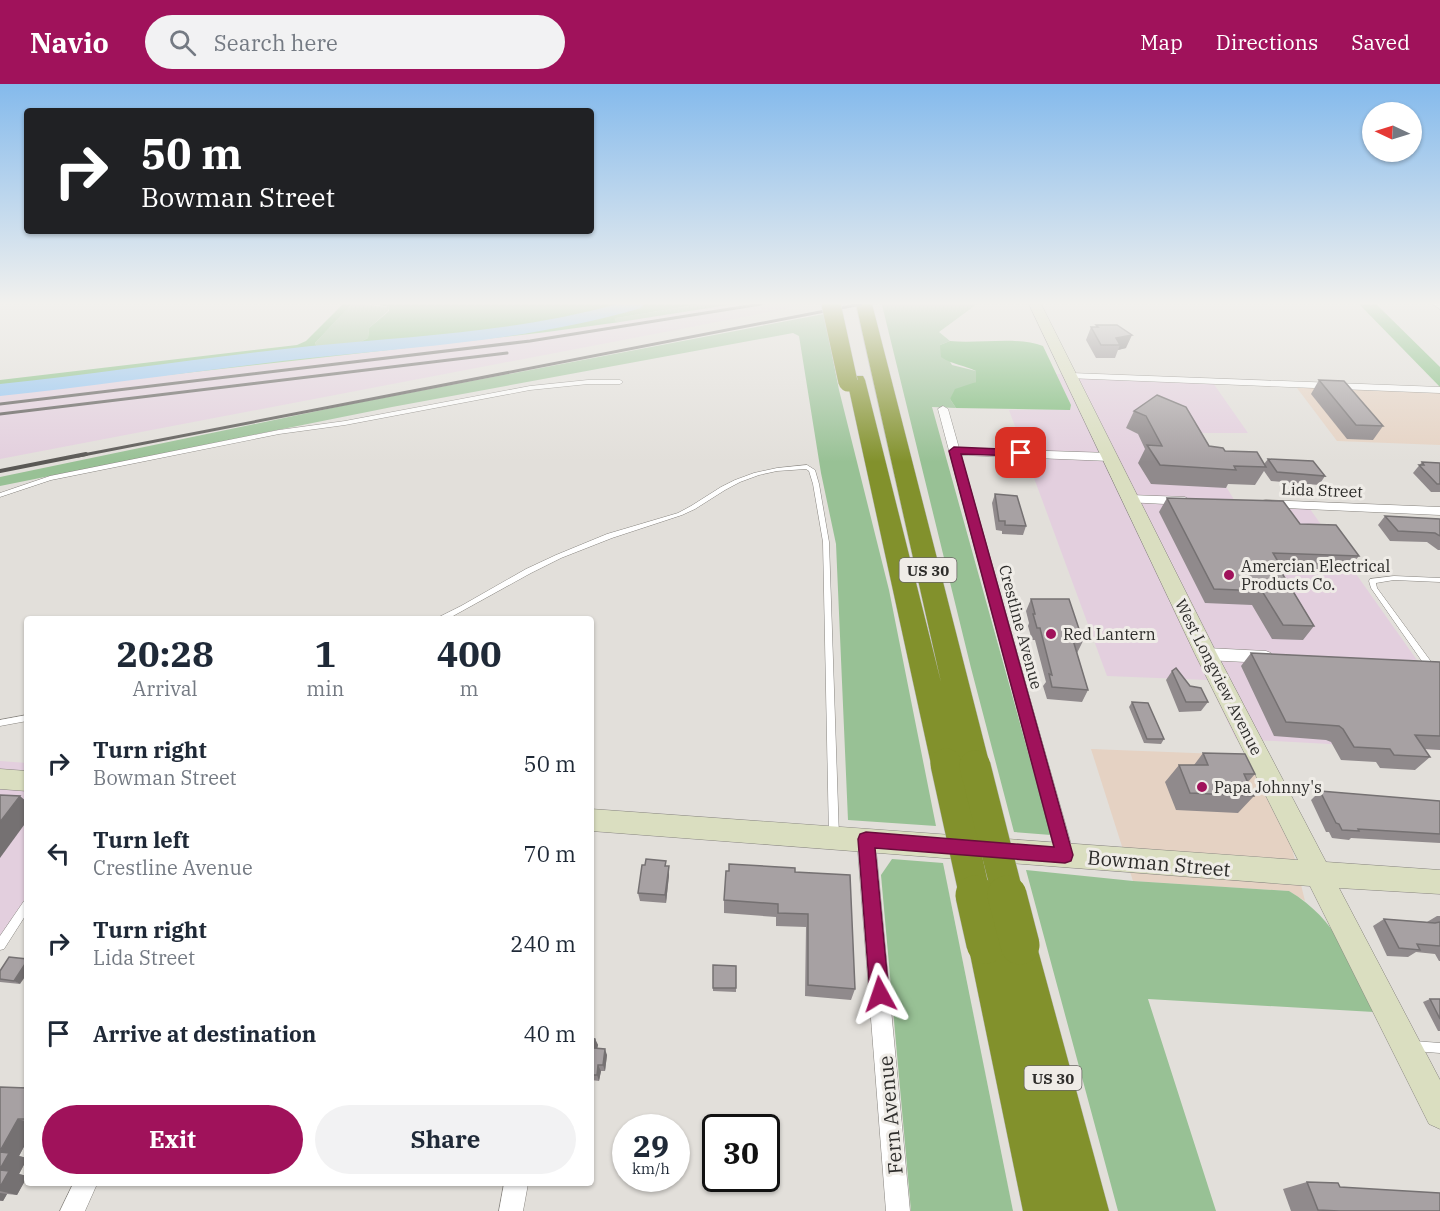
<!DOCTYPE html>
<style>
body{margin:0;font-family:"IBM Plex Serif",serif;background:#f2f2f3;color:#1f2937;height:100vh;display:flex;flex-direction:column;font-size:22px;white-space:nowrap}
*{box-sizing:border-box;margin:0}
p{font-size:20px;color:#747a83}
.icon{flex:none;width:33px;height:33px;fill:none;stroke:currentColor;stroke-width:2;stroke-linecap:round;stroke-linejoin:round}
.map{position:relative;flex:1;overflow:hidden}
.details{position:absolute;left:24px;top:532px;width:570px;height:570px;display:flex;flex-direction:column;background:#fff;border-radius:6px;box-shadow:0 2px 4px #0004}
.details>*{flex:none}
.hud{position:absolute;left:24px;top:24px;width:570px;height:126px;border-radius:6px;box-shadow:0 2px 4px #0004;background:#202124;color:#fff;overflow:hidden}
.needle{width:39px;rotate:274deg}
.tools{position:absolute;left:1362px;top:18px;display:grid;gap:12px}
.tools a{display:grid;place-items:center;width:60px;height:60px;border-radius:50%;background:#fff;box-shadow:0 2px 4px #0004;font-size:30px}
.speed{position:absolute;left:612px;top:1030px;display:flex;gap:12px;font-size:30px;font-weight:700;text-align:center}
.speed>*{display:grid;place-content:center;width:78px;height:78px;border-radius:50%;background:#fff;box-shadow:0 2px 4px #0004;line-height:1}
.speed small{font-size:15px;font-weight:400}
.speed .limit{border:3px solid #111;border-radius:9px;background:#fff;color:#111}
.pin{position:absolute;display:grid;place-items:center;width:51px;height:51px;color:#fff;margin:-26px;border-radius:12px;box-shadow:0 3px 9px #0006}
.me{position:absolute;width:66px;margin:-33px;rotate:355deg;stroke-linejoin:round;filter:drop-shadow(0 0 4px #0008)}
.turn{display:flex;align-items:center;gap:21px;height:126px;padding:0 18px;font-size:27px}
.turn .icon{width:78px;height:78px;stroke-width:2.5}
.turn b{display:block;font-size:42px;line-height:51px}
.eta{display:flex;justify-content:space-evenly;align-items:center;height:102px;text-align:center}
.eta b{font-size:36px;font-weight:800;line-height:42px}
.action{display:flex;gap:12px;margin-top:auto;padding:12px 18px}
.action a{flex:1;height:69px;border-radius:36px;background:#a0125b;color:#fff;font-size:24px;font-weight:800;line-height:69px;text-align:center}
.action a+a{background:#f2f2f3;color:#1f2937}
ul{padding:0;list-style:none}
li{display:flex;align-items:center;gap:18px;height:90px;padding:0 18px}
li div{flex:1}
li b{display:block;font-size:22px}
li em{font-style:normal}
header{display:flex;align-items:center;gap:36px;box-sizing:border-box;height:84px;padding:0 30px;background:#a0125b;color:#fff}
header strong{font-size:28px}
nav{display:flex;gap:33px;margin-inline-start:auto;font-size:21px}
.search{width:420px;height:54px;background:#f2f2f3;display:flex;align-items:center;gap:15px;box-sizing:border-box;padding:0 21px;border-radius:33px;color:#747a83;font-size:22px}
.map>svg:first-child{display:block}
.commercial{fill:#e5d2c3}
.industrial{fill:#e3cfde}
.green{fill:#98c195}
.forest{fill:#7ebb7b}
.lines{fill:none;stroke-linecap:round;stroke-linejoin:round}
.river{fill:#8ec3f3;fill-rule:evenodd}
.lane-casing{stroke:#87847f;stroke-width:1}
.street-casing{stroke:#87847f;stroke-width:1}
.secondary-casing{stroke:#87847f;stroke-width:1}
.highway-casing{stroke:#bcbcbb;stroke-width:1}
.lane{fill:#fff;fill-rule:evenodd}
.street{fill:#fff;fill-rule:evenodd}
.secondary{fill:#dadec0;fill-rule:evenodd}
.highway{fill:#82912c;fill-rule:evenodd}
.rail-far1{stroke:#5a5855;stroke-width:3}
.rail{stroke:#5a5855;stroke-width:4}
.highway-bridge-far2-casing{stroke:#bcbcbb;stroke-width:20;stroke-linecap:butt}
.highway-bridge-far1-casing{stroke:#bcbcbb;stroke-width:32;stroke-linecap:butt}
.highway-bridge-casing{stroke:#bcbcbb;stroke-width:40;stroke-linecap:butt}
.highway-bridge-far2{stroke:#82912c;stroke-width:19}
.highway-bridge-far1{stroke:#82912c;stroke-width:31}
.highway-bridge{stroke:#82912c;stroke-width:39}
.wall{fill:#908a8c}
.shaded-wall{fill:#757172}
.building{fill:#a7a1a3;stroke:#757172;stroke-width:1.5}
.route{fill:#a0125b;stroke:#680c3b;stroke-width:1.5}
.poi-dot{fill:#a0125b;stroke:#efece7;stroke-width:2}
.labels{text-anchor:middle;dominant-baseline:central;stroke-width:6;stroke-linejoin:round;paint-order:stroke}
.shield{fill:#efece7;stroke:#686663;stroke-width:1.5}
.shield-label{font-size:15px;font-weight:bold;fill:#2e2d2b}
.street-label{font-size:16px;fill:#2e2d2b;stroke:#efece7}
.poi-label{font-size:16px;fill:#2e2d2b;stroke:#efece7;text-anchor:start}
.near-street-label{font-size:20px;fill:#2e2d2b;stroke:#efece7}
</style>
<header>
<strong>Navio</strong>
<div class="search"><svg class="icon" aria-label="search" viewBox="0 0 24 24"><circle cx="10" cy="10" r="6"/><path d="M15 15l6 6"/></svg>Search here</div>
<nav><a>Map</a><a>Directions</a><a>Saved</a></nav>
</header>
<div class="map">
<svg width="1440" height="1127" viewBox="0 0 1440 1127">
<rect width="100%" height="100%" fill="#e2dfda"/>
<g class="commercial">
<polygon points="1294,300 1440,308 1440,361 1337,357"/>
<polygon points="1091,665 1245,671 1292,764 1305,817 1289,807 1133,797"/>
</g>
<g class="industrial">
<polygon points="734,220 811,220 0,375 0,310 547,248"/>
<polygon points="1056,290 1211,296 1248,349 1193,349 1238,422 1310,425 1419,579 1440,581 1440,666 1236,655 1208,596 1107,592 1009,326 1070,325 1071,321"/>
<polygon points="0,677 27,679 27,816 0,857"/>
</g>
<g class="green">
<polygon points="352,220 389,223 388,227 369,244 368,254 360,258 317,263 315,259"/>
<polygon points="701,220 734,220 620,238 615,237 616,234"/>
<polygon points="888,220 977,220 939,248 950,257 940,261 952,281 976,287 976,298 950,315 956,324 932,323 1051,751 1014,748 971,584 882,221"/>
<polygon points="824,230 839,306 889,506 936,742 848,736 836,460 821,389 799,252 793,249 392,323 0,402 0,393 351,320"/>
<polygon points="892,775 943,779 1013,1127 911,1127 881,791"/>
<path d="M1026,786L1133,797L1289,807C1338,836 1350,878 1374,928L1148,915L1216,1127H1118Z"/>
</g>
<g class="forest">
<polygon points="343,220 352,220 315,259 317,263 360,258 368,254 369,244 389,227 389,223 374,220 701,220 616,234 615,237 620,238 547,248 0,310 0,296 297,261 306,257"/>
<polygon points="1359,220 1376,220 1440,283 1440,303"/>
<path d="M950,257C978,260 1018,252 1043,262L1071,321L1070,326L956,324L950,315L955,305L976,298V287C964,281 953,281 941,273L940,261Z"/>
</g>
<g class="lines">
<path class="river" d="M617,220H644L641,224C531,256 423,262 310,274C207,285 104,301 0,312V300C104,289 207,273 311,262C414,252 517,248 617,220Z"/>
<g class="lane-casing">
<g id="lane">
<polygon points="588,296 620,296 623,298 620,300 588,300 530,306 345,341 279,350 51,396 0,413 0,409 50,392 279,346 345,337 530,302"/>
<polygon points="807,381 815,386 819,400 829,458 839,753 837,756 834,757 831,756 829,753 823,458 813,400 809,387 806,385 777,387 759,391 740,398 725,406 695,425 682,431 612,454 561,474 531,489 453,532 444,536 433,536 461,522 526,485 556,471 607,450 678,429 691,422 721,403 735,396 754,389 777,384"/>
<polygon points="1394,492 1440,494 1440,498 1394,496 1376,499 1377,504 1432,579 1433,581 1432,583 1426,583 1371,504 1369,497 1370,495"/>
<polygon points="27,631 27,637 0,642 0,636"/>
<polygon points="27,815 27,829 4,865 0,866 0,852 24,817"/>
<polygon points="1414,957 1440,959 1440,969 1414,967 1410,966 1409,962 1410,958"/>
</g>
</g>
<g class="street-casing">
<g id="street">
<polygon points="1433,220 1440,220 1440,225"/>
<polygon points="1071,289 1440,303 1440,309 1067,294 1067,290"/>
<polygon points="943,322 948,325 959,364 1110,369 1116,373 1110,377 961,371 1074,771 1072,777 1065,779 1058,777 1056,771 938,325"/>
<polygon points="1130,411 1185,413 1191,417 1185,421 1126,418 1124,415 1126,412"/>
<polygon points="1266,416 1440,423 1440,431 1262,423 1260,420 1262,417"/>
<polygon points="1206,564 1266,567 1271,569 1274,573 1271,577 1266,579 1206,576 1201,574 1198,570 1201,566"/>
<polygon points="866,747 872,749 875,755 910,1127 886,1127 857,755 860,749"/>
<polygon points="73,1100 97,1100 85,1127 60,1127"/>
<polygon points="504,1100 528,1100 523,1127 499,1127"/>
</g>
</g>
<g class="secondary-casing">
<g id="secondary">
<polygon points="1029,220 1041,220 1217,570 1326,778 1440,786 1440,810 1339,804 1440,996 1440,1045 1429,1040 1310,802 591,747 591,725 1298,776 1195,570"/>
<polygon points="0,685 27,687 27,707 0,705"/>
</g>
</g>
<g class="highway-casing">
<g id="highway">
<polygon points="856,220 872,220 990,682 986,691 975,695 964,691 960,683 957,689 946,693 935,689 931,680 847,296 849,292 863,292 865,296 941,598"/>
<polygon points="986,842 999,847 1003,858 1007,848 1020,843 1033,848 1109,1127 1023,1127 968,860 973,847"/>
</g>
</g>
<use href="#lane" class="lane"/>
<use href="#street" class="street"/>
<use href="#secondary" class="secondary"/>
<use href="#highway" class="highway"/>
<g class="rail-far1">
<polyline points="0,320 530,257 761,220"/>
<polyline points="0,330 507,269"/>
<polyline points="78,372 861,220"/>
</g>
<polyline class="rail" points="0,387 86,370"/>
<g class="highway-bridge-far2-casing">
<polyline id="highway-bridge-far2" points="831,220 848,298"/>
</g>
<g class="highway-bridge-far1-casing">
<g id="highway-bridge-far1">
<polyline points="946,680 975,812"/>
<polyline points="975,682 1008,812"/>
</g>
</g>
<g class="highway-bridge-casing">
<g id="highway-bridge">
<polyline points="975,811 986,860"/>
<polyline points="1007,811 1020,861"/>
</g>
</g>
<use href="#highway-bridge-far2" class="highway-bridge-far2"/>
<use href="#highway-bridge-far1" class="highway-bridge-far1"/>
<use href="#highway-bridge" class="highway-bridge"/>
</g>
<g class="wall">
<polygon points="1096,241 1126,264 1118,266 1115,274 1096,274 1086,256 1091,243 1096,243"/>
<polygon points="1319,296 1383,342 1373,356 1347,355 1311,310"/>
<polygon points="1134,327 1209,362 1225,367 1264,380 1268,375 1325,392 1319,401 1271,397 1264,387 1255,401 1228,400 1226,404 1151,400 1138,379 1145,365 1138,350 1126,344"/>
<polygon points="1422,378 1440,379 1440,408 1431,408 1413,389"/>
<polygon points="995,410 1026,442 1023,451 1002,450 1002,447 996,446 992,419"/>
<polygon points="1167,414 1300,440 1359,472 1347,486 1279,484 1314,542 1303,556 1272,555 1252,521 1205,519 1159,428"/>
<polygon points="1385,432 1440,435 1440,466 1438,466 1427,458 1390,457 1378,441"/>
<polygon points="1031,515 1083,557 1077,569 1088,606 1082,618 1047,615 1043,602 1046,598 1035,556 1032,556 1028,542 1029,539 1026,527"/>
<polygon points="1251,569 1440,578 1440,666 1424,665 1430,673 1415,686 1380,684 1376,678 1341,676 1331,658 1326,656 1274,652 1241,582"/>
<polygon points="1172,587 1208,618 1201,627 1179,628 1166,596"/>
<polygon points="1132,618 1164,655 1161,660 1144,659 1129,623"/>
<polygon points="1203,669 1255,690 1248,698 1254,712 1238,729 1176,726 1165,698 1179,681 1194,681"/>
<polygon points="1320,707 1440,717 1440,759 1351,754 1349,756 1332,754 1329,748 1326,748 1311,716"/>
<polygon points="666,782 669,782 669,791 666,819 640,817 638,809"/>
<polygon points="795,788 855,905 851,916 805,912 806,843 776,842 776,833 724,829 724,816"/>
<polygon points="1437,832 1440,832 1440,877 1439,877 1435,870 1416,868 1408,873 1387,872 1373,842 1384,835 1427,838"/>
<polygon points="713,881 736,882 736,908 713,907"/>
<polygon points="0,887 20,900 0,898"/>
<polygon points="1430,915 1440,915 1440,947 1438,947 1423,918"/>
<polygon points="591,954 595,955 598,961 597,964 607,971 605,987 601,987 599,997 591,996"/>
<polygon points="0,1003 27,1004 27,1057 19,1072 27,1074 27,1075 19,1090 27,1092 27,1093 17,1111 7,1110 3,1117 0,1117"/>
<polygon points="1307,1098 1340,1103 1440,1127 1291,1127 1283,1105"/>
</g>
<g class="shaded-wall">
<polygon points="1132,251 1126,264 1118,266 1120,261 1116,254"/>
<polygon points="20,712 27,718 27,737 0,774 0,738"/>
<polygon points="669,782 669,791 666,819 665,811"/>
<polygon points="27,877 27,890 20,900 14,897"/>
<polygon points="595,955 598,961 596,970 594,964"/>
<polygon points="605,965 607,971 605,987 603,981"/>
<polygon points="598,981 601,987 599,997 597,991"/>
<polygon points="18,1035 27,1038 27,1057 19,1072 27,1074 27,1075 19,1090 27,1092 27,1093 17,1111 0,1107 0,1068"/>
<polygon points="0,1109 7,1110 3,1117 0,1116"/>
</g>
<g class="building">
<polygon points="1096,241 1117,241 1132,251 1116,254 1120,261 1101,261 1091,243 1098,243"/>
<polygon points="1319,296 1344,297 1383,342 1356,341"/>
<polygon points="1157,311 1186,323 1209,362 1223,364 1225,367 1257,368 1266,383 1234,382 1236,386 1160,381 1147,361 1162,362 1146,332 1134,327"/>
<polygon points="1268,375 1313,377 1325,392 1277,388"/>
<polygon points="1422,378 1440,379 1440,400 1437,400 1419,381 1424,381"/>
<polygon points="995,410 1017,412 1026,442 1005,441 1005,437 999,437"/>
<polygon points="1167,414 1283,417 1300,440 1336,441 1359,472 1273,469 1280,481 1277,481 1314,542 1283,541 1262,507 1214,505"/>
<polygon points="1385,432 1440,435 1440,452 1435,449 1398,447"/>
<polygon points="1031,515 1069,515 1083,557 1073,556 1088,606 1052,603 1049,590 1052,591 1040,544 1037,544 1033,530 1035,530"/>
<polygon points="1251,569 1440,578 1440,652 1415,651 1430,673 1394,671 1390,665 1354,663 1343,645 1339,642 1286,638"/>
<polygon points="1176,584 1190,602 1201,604 1208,618 1186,618 1172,587"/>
<polygon points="1132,618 1148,619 1164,655 1147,655"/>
<polygon points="1203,669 1245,670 1255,690 1244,690 1254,712 1190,709 1179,681 1208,681"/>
<polygon points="1320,707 1440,717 1440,750 1358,745 1359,747 1342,746 1339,740 1336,739"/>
<polygon points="0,711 20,712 0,738"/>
<polygon points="646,775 666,777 665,782 669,782 665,811 638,809 642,781 645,781"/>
<polygon points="729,780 795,784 795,788 850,791 855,905 808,901 808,830 778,829 778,820 724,816 726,787 729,787"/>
<polygon points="1384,835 1435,839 1440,838 1440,862 1417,860 1420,866 1399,864"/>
<polygon points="9,873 27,875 27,877 14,897 0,895 0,887"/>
<polygon points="713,881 736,882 736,904 713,904"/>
<polygon points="1430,915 1440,915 1440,935"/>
<polygon points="591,954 595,955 594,964 605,965 603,981 598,981 597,991 591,991"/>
<polygon points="0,1003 27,1004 27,1035 18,1035 0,1067"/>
<polygon points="0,1068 9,1069 0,1085"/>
<polygon points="0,1086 9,1087 0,1103"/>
<polygon points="1307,1098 1338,1099 1340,1103 1440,1109 1440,1127 1339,1127 1318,1126"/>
</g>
<linearGradient id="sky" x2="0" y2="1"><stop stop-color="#84baec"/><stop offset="0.58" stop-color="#f2f1ee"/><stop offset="1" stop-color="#f2f1ee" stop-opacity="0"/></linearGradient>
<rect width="1440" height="378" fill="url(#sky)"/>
<polygon class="route" points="954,363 1021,366 1026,369 1021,372 961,370 1073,771 1071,777 1065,779 875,764 889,910 886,917 880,919 873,917 870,910 858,755 860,750 866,748 1054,763 949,367"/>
<g class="poi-dot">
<circle cx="1229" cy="491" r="6"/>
<circle cx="1051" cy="550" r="6"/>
<circle cx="1202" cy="703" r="6"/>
</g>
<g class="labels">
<g class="shield">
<rect x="899.5" y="474" width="57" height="24" rx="4.5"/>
<rect x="1024.5" y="982" width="57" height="24" rx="4.5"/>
</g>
<g class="shield-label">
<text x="928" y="486">US 30</text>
<text x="1053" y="994">US 30</text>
</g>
<g class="street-label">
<text transform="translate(1322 406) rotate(2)">Lida Street</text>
<text transform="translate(1021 543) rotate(75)">Crestline Avenue</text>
<text transform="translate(1219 593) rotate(63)">West Longview Avenue</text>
</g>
<g class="poi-label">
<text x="1241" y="482">Amercian Electrical<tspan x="1241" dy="18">Products Co.</tspan></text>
<text x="1063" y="550">Red Lantern</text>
<text x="1214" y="703">Papa Johnny's</text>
</g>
<g class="near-street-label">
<text transform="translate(1159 779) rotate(5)">Bowman Street</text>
<text transform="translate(890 1031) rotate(-95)">Fern Avenue</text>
</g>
</g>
</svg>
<div class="tools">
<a><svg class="needle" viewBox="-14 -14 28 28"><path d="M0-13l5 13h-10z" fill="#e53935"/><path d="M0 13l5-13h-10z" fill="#747a83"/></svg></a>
</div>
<div class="speed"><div>29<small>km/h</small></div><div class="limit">30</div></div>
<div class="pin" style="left:1021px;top:369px;background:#d93025"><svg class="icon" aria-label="arrive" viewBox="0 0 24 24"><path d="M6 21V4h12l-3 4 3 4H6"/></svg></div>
<svg class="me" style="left:880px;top:910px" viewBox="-20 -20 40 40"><path d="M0-17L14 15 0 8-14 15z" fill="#a0125b" stroke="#fff" stroke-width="4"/></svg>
<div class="hud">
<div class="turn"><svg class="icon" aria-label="right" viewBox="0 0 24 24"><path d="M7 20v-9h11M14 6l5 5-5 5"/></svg><div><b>50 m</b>Bowman Street</div></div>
</div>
<section class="details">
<div class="eta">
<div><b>20:28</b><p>Arrival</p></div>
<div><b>1</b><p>min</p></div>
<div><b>400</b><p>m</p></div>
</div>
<ul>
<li><svg class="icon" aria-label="right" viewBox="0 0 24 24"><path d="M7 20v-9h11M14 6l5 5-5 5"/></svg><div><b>Turn right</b><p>Bowman Street</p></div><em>50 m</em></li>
<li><svg class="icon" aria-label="left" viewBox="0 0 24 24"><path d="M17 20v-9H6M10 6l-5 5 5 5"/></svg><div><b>Turn left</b><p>Crestline Avenue</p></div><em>70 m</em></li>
<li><svg class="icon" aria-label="right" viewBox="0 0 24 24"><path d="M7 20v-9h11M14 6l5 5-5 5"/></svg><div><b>Turn right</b><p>Lida Street</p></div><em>240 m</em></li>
<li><svg class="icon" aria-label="arrive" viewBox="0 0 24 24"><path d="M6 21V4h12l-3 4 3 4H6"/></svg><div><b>Arrive at destination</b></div><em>40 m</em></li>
</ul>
<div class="action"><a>Exit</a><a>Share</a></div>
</section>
</div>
